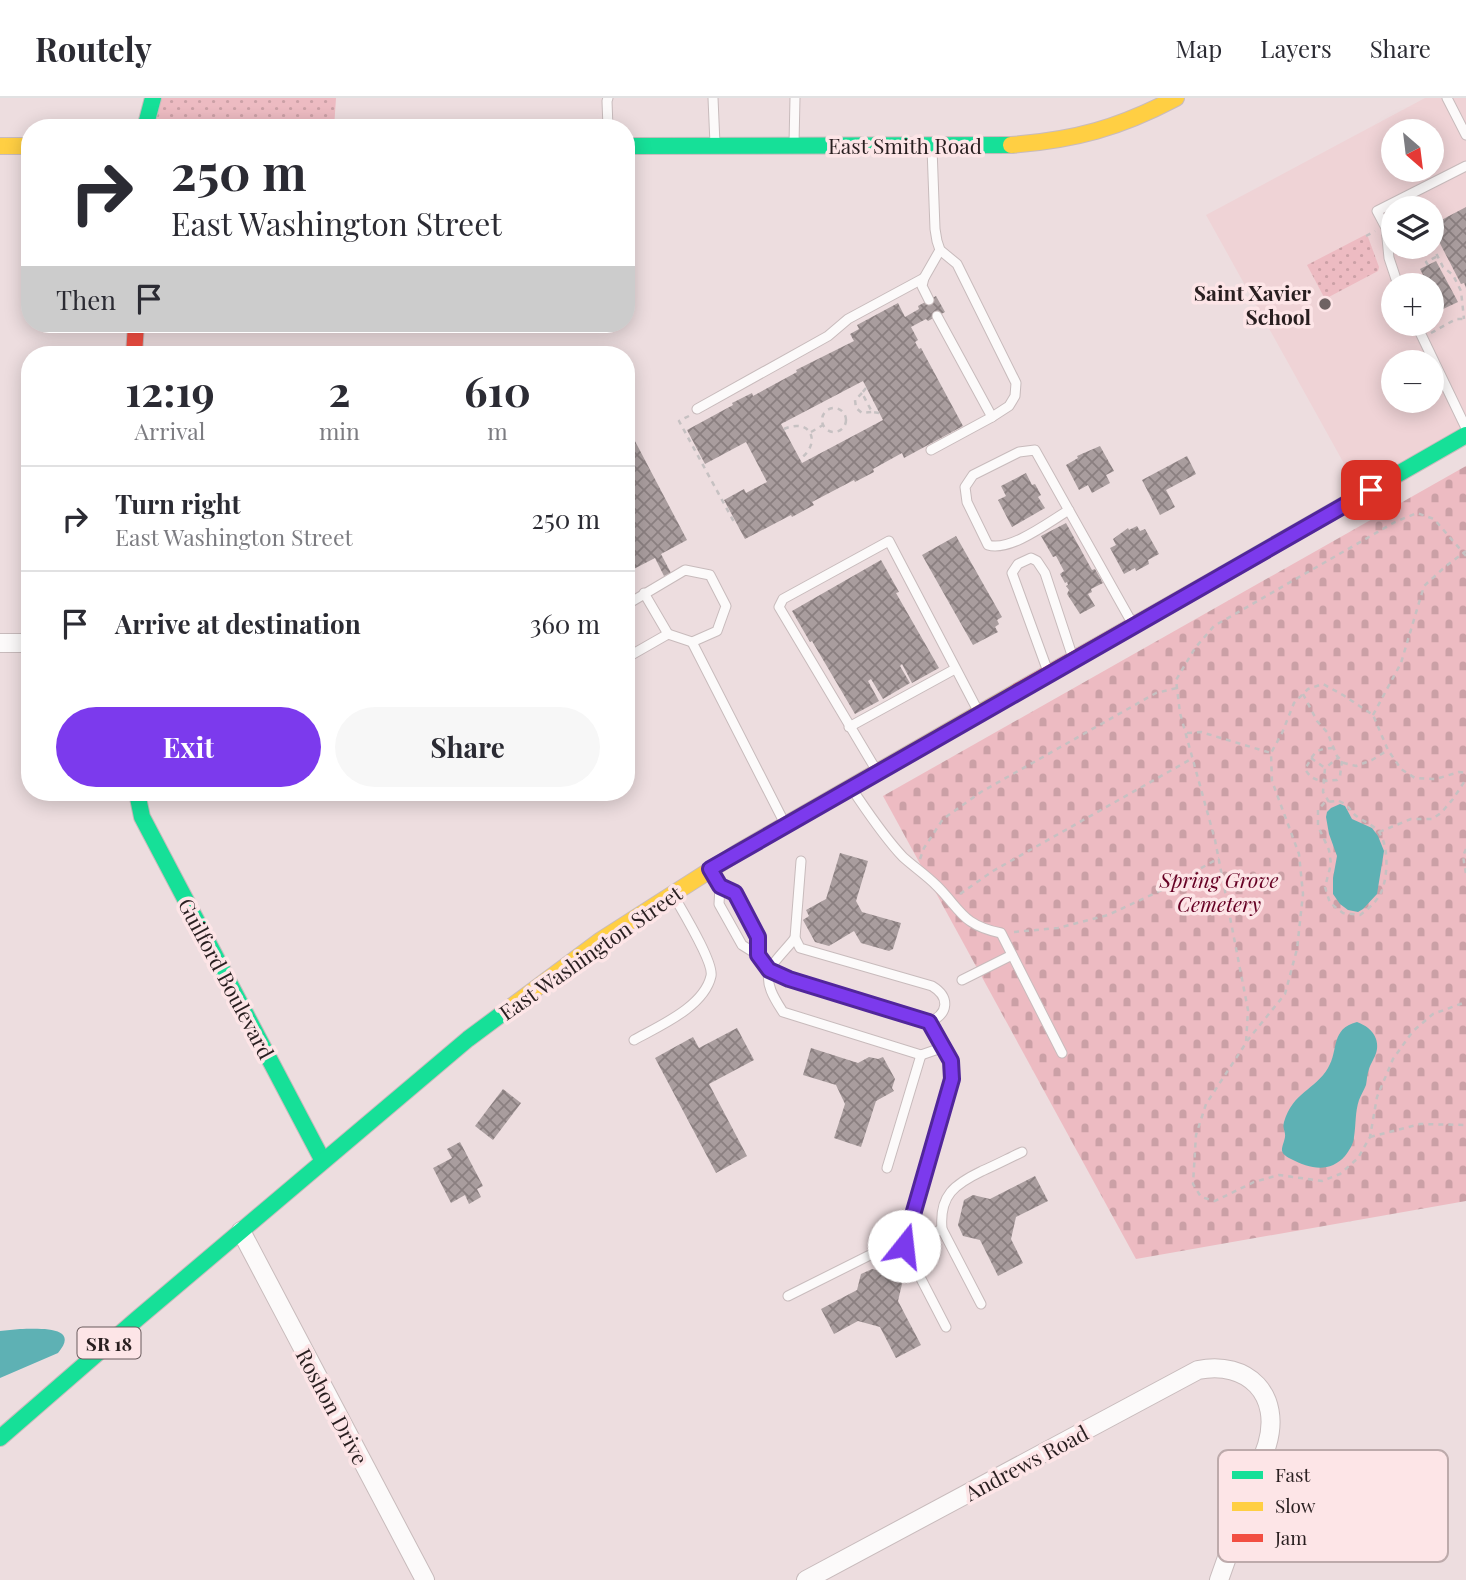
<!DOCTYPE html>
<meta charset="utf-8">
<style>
body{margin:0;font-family:"Playfair Display",serif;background:#f7f7f7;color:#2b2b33;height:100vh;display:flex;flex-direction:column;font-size:26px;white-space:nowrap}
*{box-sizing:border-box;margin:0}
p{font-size:23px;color:#7c7c81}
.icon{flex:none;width:38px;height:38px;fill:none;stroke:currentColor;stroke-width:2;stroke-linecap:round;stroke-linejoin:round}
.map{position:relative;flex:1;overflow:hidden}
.drawer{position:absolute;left:21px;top:248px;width:614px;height:455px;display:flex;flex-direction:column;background:#fff;border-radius:28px;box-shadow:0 4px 18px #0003}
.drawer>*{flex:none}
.top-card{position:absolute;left:21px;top:21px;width:614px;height:214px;border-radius:28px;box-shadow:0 4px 18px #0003;background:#fff;color:#2b2b33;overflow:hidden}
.needle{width:46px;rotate:152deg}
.controls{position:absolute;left:1381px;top:21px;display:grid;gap:14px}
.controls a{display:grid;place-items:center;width:63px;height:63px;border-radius:50%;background:#fff;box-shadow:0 4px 18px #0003;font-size:35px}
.pin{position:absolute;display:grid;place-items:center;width:60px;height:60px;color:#fff;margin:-30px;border-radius:14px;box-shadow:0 4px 10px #0006}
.me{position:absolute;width:77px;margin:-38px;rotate:16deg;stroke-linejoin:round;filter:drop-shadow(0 0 5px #0008)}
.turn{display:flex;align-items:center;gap:24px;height:147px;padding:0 35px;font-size:32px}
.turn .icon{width:91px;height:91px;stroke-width:2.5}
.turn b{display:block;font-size:49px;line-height:60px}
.then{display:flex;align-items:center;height:66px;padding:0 35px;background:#0003;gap:14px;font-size:26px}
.eta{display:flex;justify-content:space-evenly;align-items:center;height:119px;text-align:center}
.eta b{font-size:42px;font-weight:700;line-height:49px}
.cta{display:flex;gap:14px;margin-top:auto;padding:14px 35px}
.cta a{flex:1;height:80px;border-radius:42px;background:#7c3aed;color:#fff;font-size:28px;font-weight:700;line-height:80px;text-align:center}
.cta a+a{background:#f7f7f7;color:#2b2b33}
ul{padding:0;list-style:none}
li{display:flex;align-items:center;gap:21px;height:105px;padding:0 35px;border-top:2px solid #e1e1e2}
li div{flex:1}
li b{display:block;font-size:26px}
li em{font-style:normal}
header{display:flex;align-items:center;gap:42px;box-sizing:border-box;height:98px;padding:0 35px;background:#fff;border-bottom:2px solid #e1e1e2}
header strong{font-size:33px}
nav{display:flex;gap:38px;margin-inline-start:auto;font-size:24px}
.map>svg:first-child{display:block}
.built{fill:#efd3d6;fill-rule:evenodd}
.cemetery{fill:url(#cemetery-stones)}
.park{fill:url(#park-dots)}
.water{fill:#5eb1b4}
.building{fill:url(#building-cross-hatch);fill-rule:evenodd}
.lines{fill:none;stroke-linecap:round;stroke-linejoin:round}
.lane-casing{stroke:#c8bbbc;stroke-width:11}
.street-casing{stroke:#c8bbbc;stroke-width:20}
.fast-casing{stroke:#c8bbbc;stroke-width:18}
.slow-casing{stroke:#c8bbbc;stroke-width:18}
.jam-casing{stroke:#c8bbbc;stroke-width:18}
.path{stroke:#c6c1c2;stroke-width:2.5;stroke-dasharray:5 5;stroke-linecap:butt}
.lane{stroke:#fcfafa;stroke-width:9}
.street{stroke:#fcfafa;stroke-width:18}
.fast{stroke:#16e098;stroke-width:16}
.slow{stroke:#ffcf43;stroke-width:16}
.jam{stroke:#f24e42;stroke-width:16}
.route-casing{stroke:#51269a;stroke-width:18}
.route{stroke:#7c3aed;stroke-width:12}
.poi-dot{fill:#6e6263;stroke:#fde5e7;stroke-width:2.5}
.labels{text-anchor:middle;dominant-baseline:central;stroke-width:7;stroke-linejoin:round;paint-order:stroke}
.shield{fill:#fde5e7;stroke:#695a5c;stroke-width:2}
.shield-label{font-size:19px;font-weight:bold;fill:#291f20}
.street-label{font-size:21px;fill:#291f20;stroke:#fde5e7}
.poi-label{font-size:21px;font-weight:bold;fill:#291f20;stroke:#fde5e7;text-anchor:end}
.park-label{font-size:21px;font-style:italic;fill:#660024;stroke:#fde5e7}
.key{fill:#fde5e7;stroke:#bdaaab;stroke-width:2}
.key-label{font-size:19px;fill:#291f20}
</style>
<header>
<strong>Routely</strong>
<nav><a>Map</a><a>Layers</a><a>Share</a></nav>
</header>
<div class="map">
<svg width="1466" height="1482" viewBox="0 0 1466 1482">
<defs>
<pattern id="cemetery-stones" width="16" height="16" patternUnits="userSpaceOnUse" patternTransform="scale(1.75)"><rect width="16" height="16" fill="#edbbc2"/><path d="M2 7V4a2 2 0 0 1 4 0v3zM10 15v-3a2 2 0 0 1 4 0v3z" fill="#cba0a6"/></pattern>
<pattern id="park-dots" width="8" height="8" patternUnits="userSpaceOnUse" patternTransform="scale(1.75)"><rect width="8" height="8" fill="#edbbc2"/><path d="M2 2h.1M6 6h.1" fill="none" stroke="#cba0a6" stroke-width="1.8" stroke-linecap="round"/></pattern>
<pattern id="building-cross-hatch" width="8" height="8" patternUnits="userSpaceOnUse" patternTransform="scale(1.75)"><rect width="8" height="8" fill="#a99d9e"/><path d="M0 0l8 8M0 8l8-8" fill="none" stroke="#8a7f80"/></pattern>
</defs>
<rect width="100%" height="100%" fill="#eddddf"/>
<path class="built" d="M1425,0H1466V327L1357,389L1206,117ZM1393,33H1432V72H1393ZM1393,110H1432V149H1393ZM1393,187H1432V226H1393ZM1393,264H1432V303H1393Z"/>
<polygon class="cemetery" points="1466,368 1466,1103 1136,1161 883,698"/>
<g class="park">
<polygon points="157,0 336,0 334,30 148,30"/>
<polygon points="1365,137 1368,139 1379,169 1378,173 1325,201 1307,167"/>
</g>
<g class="water">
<polygon points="1340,706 1345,708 1352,721 1372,730 1378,738 1384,753 1377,796 1363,811 1358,814 1348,812 1340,806 1333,796 1333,780 1337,758 1329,736 1326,719 1327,714 1331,710"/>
<path d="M1357,924C1365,927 1373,932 1376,941C1380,954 1373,960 1369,971C1367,976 1367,982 1366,987C1364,992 1361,997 1359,1002C1355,1014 1356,1026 1354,1039C1354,1045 1349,1053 1345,1058C1330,1075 1310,1071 1291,1061C1277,1054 1283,1050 1285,1039C1286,1034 1282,1030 1284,1024C1293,994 1315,992 1328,970C1339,952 1330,931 1357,924Z"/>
<path d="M20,1231C36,1231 82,1227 58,1255L0,1280V1233Z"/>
</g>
<g class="building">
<polygon points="1466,109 1466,190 1464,185 1461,186 1432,130 1432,127"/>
<polygon points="1436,163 1458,204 1441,212 1432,194 1432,187 1428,187 1420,171"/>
<path d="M936,198L945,214L928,223L926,221L911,229L918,242L915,244L919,251L921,250L963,328L904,360L902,355L873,371L874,374L855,384L854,382L812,404L814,407L792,419L791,417L745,441L724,402L744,391L746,395L767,384L746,344L705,366L687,332L733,307L732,305L752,295L753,298L797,274L796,272L854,243L850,236L859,231L857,227L898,205L905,219L919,211L918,208ZM863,283L883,322L802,365L781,326Z"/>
<polygon points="626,326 687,442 661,456 671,475 664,478 655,460 626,475 626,415 635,410 626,393"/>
<polygon points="1100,348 1114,373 1106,377 1110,385 1092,395 1088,387 1079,392 1066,367 1078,360 1077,358"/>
<polygon points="1187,358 1196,376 1166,392 1175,409 1160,417 1142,382"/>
<polygon points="1026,375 1032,387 1035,386 1041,397 1038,399 1045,410 1012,429 998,402 1006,398 1001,388"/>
<polygon points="1066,425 1092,472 1095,471 1103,485 1091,491 1092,494 1088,496 1095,508 1080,516 1067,496 1069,492 1066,488 1068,487 1067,484 1065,485 1060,476 1064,473 1056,458 1053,459 1041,438"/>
<polygon points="1137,428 1140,433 1145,431 1159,456 1148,462 1149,466 1136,473 1135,470 1124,476 1110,450 1116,447 1113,441 1128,430 1129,432"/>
<polygon points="956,438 1002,519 997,522 999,526 995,529 998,534 973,547 922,457"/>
<polygon points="881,462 899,494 896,495 939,570 912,585 902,566 900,568 910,585 883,601 871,581 868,583 879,603 855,616 812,543 810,544 792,513"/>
<polygon points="840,755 868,763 856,803 862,814 901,825 893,851 889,853 861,845 854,833 829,848 815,844 803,822 809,818 806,812 826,801"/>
<polygon points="737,930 754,962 709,986 747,1058 716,1075 655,960 693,939 699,950"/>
<polygon points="811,950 858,965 869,959 878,961 883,959 895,981 892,990 894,993 876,1003 861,1049 834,1040 845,1006 836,987 803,977"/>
<polygon points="503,991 521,1005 493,1042 475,1028"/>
<polygon points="460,1044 483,1088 477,1091 481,1099 469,1106 465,1097 451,1105 433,1070 452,1060 447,1051"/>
<polygon points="1035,1078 1048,1103 1016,1119 1011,1141 1023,1165 998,1178 980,1142 963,1138 958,1127 964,1102 973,1097 990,1101"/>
<polygon points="872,1171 898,1177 902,1186 898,1203 921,1247 896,1260 880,1229 858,1223 834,1236 821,1211 857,1192 861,1176"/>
</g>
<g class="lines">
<g class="lane-casing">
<g id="lane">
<polyline points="713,0 715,46"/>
<polyline points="1447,0 1466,37"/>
<polyline points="608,30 607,3 608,0"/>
<polyline points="794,46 795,0"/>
<polyline points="1398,187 1389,160 1386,130 1377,113 1466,68"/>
<polyline points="929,202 922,188 924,180 940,152"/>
<polyline points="937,218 992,319"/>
<polyline points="1416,226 1466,330"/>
<polyline points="697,311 828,238 848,221 924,180"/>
<polyline points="931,352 992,319 1009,308 1015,298 1016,285 957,166 940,152 937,143 935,131 932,50"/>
<path d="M1069,412C1049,424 1010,454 988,447L967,404L965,389L973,377L1019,354L1035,352L1131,523"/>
<polyline points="644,495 668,536"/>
<polyline points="626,507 685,472 710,477 726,508 717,533 692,544 668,536 626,560"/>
<polyline points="692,544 783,722"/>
<polyline points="1047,571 1012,475 1018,466 1031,460 1037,463 1045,475 1072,557"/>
<polyline points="849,629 955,571"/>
<polyline points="875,670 779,509 783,501 889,443 977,611"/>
<path d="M854,694C869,716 884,739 903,759C914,769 926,777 937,788C961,812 962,827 1001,835L1062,955"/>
<polyline points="713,776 720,788 719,806 742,847 758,857 758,839 735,795 720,788"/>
<path d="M795,840C790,847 772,865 770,871C764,886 776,903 783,914L921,957L944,949"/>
<path d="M758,857L769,872L789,881L929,924C949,916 950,899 932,888L800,850L795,840L801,763"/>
<polyline points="962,882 1012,857"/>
<path d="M634,942C659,928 704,909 711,878C714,865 683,814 675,800"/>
<polyline points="887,1070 921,957"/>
<polyline points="942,1131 904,1148 946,1229"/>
<polyline points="788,1198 880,1152 904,1148 952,981 951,963 929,924"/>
<path d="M981,1206L942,1131C939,1097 955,1086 982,1073C996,1067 1009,1060 1022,1054"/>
</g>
</g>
<g class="street-casing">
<g id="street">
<polyline points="0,545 30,545"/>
<polyline points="241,1133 425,1482"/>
<path d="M806,1482L1198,1272C1248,1262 1282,1297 1267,1347L1219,1482"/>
</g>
</g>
<g class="fast-casing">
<g id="fast">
<polyline points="145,30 153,0"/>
<polyline points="626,48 1011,47"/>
<polyline points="1222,477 1466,337"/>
<polyline points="137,695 142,719 323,1063"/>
<polyline points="0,1340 137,1221 468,941 507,912"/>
</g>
</g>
<g class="slow-casing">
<g id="slow">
<path d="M1011,47C1075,42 1119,30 1176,0"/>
<polyline points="0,48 30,48"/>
<polyline points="507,912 601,842 740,753 1018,593"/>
</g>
</g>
<g class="jam-casing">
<g id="jam">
<polyline points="134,257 136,226"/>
<polyline points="1018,593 1222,477"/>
</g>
</g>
<g class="path">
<polyline points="1366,138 1375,133"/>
<polyline points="1432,147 1443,169 1453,177 1461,193 1464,221"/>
<polyline points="1428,167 1426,164 1438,158"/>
<polyline points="1431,235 1456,221 1466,221"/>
<polyline points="866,290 862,295 872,314 879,315"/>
<polyline points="862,295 855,302 856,310 862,315 872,314"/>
<circle cx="834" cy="322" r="12"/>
<polyline points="689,318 679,323 734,424 736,423"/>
<path d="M784,331C811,319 822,345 800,361"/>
<polyline points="811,334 823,327"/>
<polyline points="1466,458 1434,421 1417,415 1395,424 1214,528 1195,550 1176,582 1180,615 1215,742 1248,912 1246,945 1206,1006 1196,1037 1193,1086 1201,1099 1215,1103 1254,1084 1279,1077 1322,1083 1340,1076 1358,1060 1370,1039 1377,999 1393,961 1413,933 1433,916 1466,904"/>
<polyline points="1303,596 1317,623 1327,634 1337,658 1344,665 1356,668 1372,662 1388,652"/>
<polyline points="1373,617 1401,565 1424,488 1446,468 1466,453"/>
<polyline points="1187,635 1201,634 1271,655"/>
<path d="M1333,650C1313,651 1315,655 1305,671C1313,685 1323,683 1337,682L1340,678L1342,663"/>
<polyline points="1311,660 1325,670"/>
<path d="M1339,703C1351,709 1347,709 1355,717C1362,723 1372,726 1378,733C1389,746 1388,777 1382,792C1378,803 1369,810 1360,817L1343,815L1330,805L1325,789L1331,766L1329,752L1318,728V712L1325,704Z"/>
<polyline points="1329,704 1323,694 1325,670 1338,660"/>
<polyline points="1379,734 1411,721 1432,721 1441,715 1453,701 1466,681"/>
<polyline points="1466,751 1463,758 1466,776"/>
<polyline points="920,761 924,750 943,721 981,694 1156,595 1177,590"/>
<polyline points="960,796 993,773 1193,660"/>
<polyline points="1014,834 1058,830 1108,817 1164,791 1219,760"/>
<polyline points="1247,943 1285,896 1297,851 1303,796 1299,756 1272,683 1271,655 1282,635 1294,605 1308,591 1323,586 1343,597 1373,617 1388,652 1401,671 1415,680 1436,681 1459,674 1466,675"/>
<polyline points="1370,1039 1420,1026 1466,1027"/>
</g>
<use href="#lane" class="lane"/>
<use href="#street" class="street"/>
<use href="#fast" class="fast"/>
<use href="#slow" class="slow"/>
<use href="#jam" class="jam"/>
</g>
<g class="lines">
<g class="route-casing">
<polyline id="route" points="904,1148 952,981 951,963 929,924 789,881 769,872 758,857 758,839 735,795 720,788 710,771 1371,392"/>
</g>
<use href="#route" class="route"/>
</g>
<circle class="poi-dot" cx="1325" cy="206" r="7"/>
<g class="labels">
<rect class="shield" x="77.5" y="1229.5" width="63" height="31" rx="5"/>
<g class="shield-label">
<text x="109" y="1245">SR 18</text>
</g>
<g class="street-label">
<text x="905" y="47">East Smith Road</text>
<text transform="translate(590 854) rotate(-35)">East Washington Street</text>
<text transform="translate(227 880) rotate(62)">Guilford Boulevard</text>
<text transform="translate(333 1308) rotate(62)">Roshon Drive</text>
<text transform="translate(1026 1364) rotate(-28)">Andrews Road</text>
</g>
<g class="poi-label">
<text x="1311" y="194">Saint Xavier<tspan x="1311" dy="24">School</tspan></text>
</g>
<g class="park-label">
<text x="1219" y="781">Spring Grove<tspan x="1219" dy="24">Cemetery</tspan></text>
</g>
</g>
<rect x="1218" y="1352" width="230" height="112" rx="10" class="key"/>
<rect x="1232" y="1373" width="31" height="8" fill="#16e098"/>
<rect x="1232" y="1404" width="31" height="9" fill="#ffcf43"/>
<rect x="1232" y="1436" width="31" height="8" fill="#f24e42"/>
<g class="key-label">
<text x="1275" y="1384">Fast</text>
<text x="1275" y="1415">Slow</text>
<text x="1275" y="1447">Jam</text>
</g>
</svg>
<div class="controls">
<a><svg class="needle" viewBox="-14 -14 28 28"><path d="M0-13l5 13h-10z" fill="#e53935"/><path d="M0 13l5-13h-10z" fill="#7c7c81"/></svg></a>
<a><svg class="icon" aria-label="layers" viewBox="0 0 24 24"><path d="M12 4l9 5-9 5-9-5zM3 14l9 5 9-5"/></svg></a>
<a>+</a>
<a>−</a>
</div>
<div class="pin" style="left:1371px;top:392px;background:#d93025"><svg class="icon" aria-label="arrive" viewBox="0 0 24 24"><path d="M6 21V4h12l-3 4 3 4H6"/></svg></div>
<svg class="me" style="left:904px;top:1148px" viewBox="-20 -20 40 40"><circle r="19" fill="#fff"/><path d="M0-13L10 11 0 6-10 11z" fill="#7c3aed"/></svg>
<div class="top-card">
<div class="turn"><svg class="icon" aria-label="right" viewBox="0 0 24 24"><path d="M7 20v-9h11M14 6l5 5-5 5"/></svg><div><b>250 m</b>East Washington Street</div></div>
<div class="then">Then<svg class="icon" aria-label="arrive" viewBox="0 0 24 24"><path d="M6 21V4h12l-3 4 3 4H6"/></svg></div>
</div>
<section class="drawer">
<div class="eta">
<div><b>12:19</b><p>Arrival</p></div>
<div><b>2</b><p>min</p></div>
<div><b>610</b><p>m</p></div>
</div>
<ul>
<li><svg class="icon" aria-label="right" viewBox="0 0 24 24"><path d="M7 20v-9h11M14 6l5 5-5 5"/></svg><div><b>Turn right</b><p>East Washington Street</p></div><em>250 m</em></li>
<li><svg class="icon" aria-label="arrive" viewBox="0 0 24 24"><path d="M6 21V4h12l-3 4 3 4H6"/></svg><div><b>Arrive at destination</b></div><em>360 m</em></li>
</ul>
<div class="cta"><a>Exit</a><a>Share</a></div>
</section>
</div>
